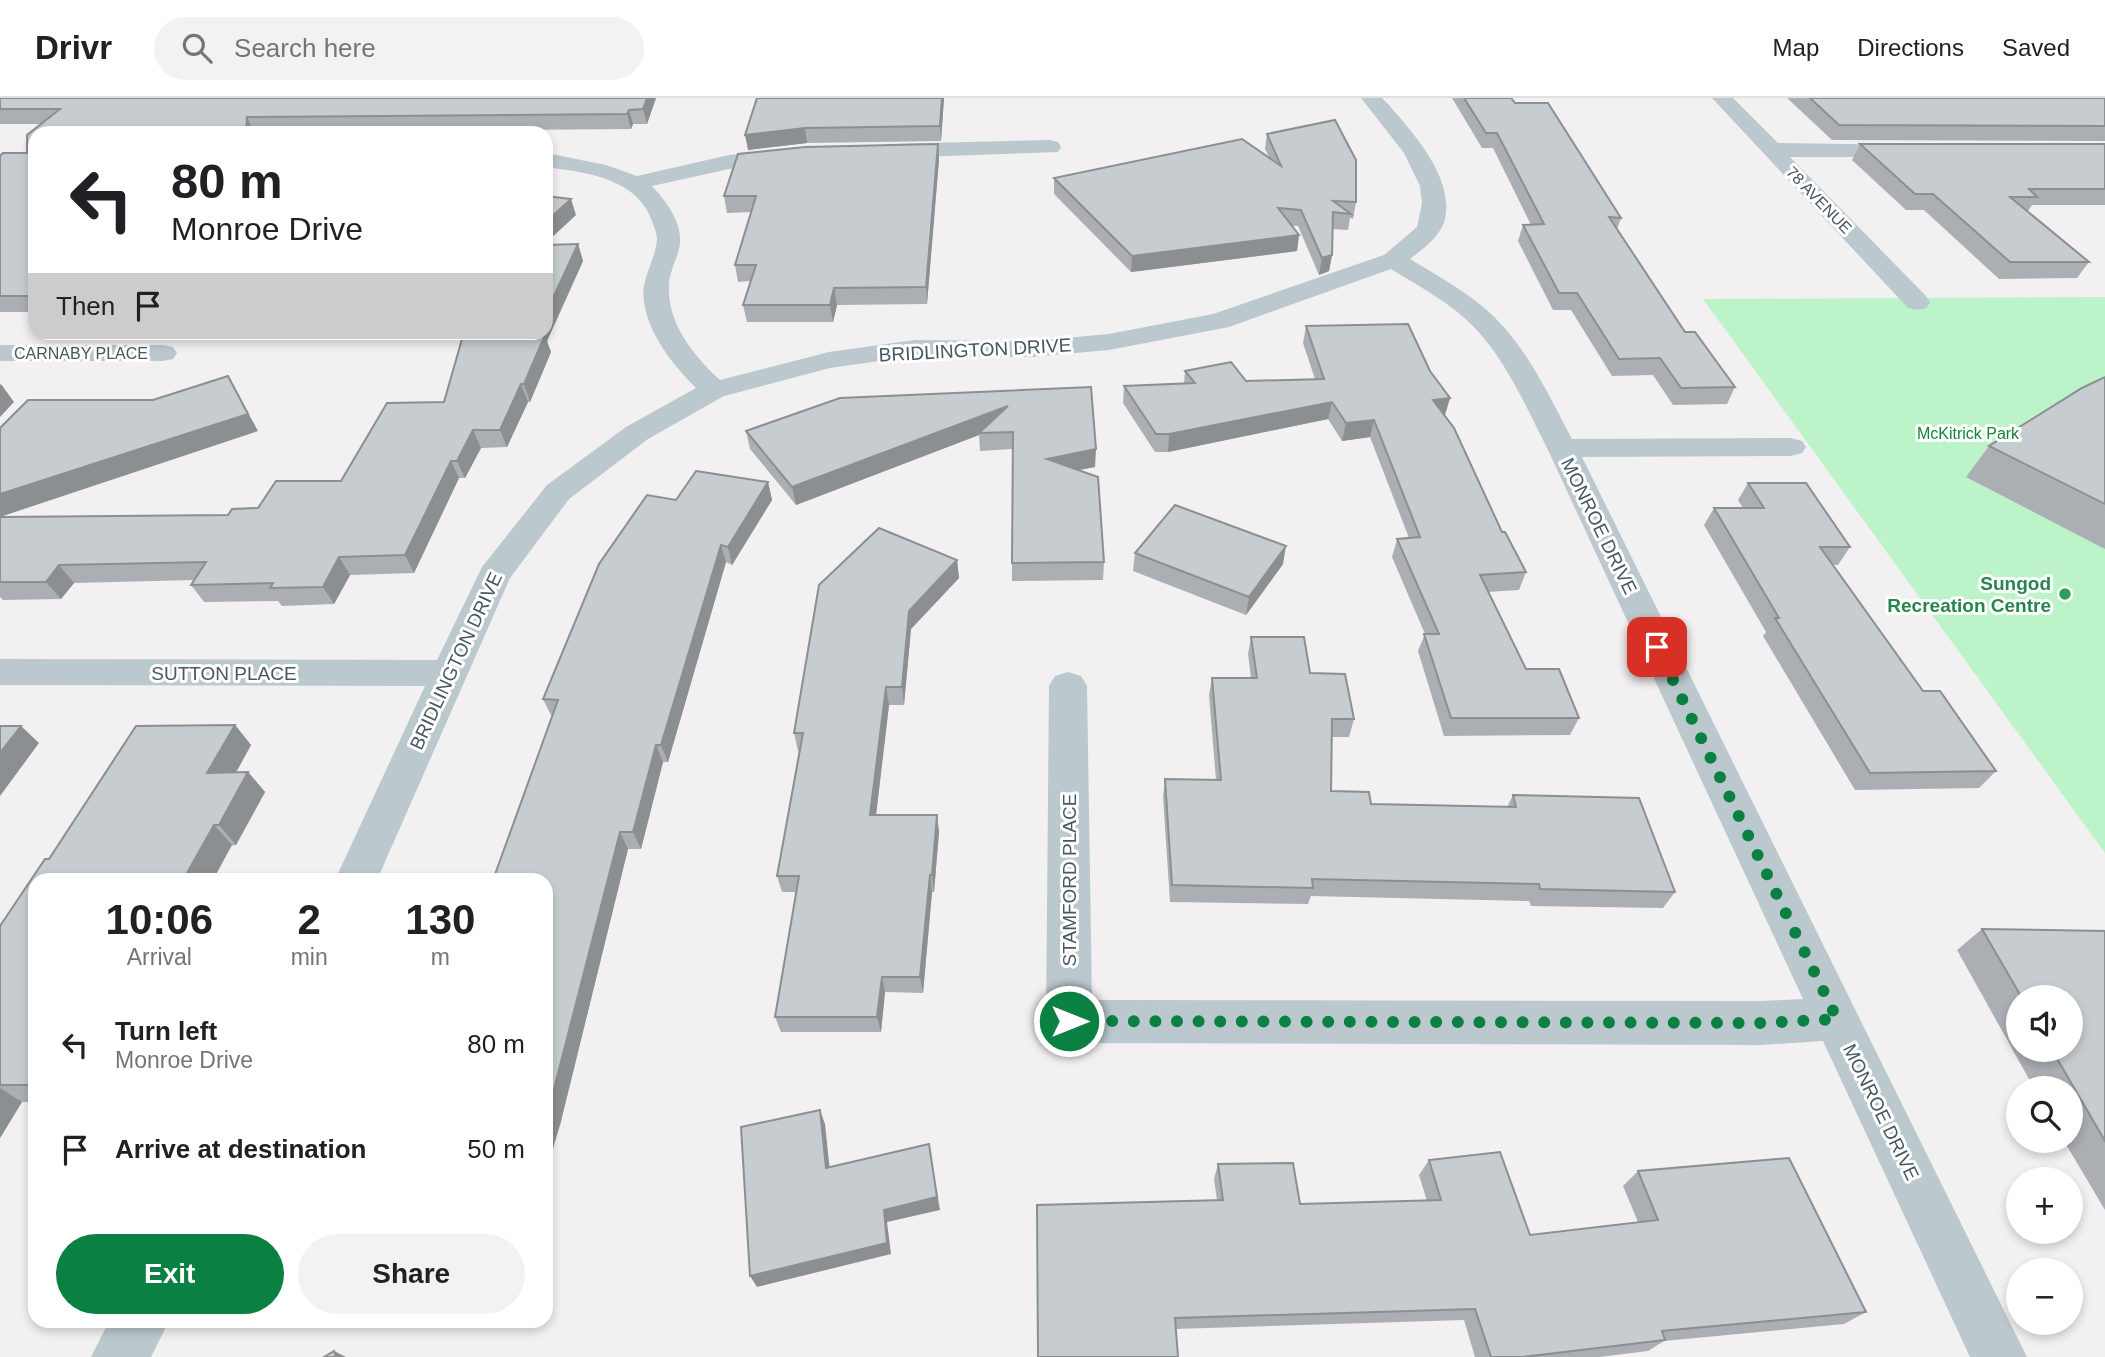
<!DOCTYPE html>
<meta charset="utf-8">
<style>
body{margin:0;font-family:Helvetica,sans-serif;background:#f2f2f2;color:#202124;height:100vh;display:flex;flex-direction:column;font-size:26px;white-space:nowrap}
*{box-sizing:border-box;margin:0}
p{font-size:23px;color:#757577}
.icon{flex:none;width:38px;height:38px;fill:none;stroke:currentColor;stroke-width:2;stroke-linecap:round;stroke-linejoin:round}
.map{position:relative;flex:1;overflow:hidden}
.sheet{position:absolute;left:28px;top:775px;width:525px;height:455px;display:flex;flex-direction:column;background:#fff;border-radius:21px;box-shadow:0 4px 10px #0003}
.sheet>*{flex:none}
.hud{position:absolute;left:28px;top:28px;width:525px;height:214px;border-radius:21px;box-shadow:0 4px 10px #0003;background:#fff;color:#202124;overflow:hidden}
.fabs{position:absolute;left:2006px;top:887px;display:grid;gap:14px}
.fabs a{display:grid;place-items:center;width:77px;height:77px;border-radius:50%;background:#fff;box-shadow:0 4px 10px #0003;font-size:35px}
.pin{position:absolute;display:grid;place-items:center;width:60px;height:60px;color:#fff;margin:-30px;border-radius:14px;box-shadow:0 4px 10px #0006}
.me{position:absolute;width:77px;margin:-38px;rotate:90deg;stroke-linejoin:round;filter:drop-shadow(0 0 5px #0008)}
.turn{display:flex;align-items:center;gap:24px;height:147px;padding:0 28px;font-size:32px}
.turn .icon{width:91px;height:91px;stroke-width:2.5}
.turn b{display:block;font-size:49px;line-height:60px}
.then{display:flex;align-items:center;height:66px;padding:0 28px;background:#0003;gap:14px;font-size:26px}
.eta{display:flex;justify-content:space-evenly;align-items:center;height:119px;text-align:center}
.eta b{font-size:42px;font-weight:800;line-height:49px}
.primary-button{display:flex;gap:14px;margin-top:auto;padding:14px 28px}
.primary-button a{flex:1;height:80px;border-radius:42px;background:#0b8043;color:#fff;font-size:28px;font-weight:800;line-height:80px;text-align:center}
.primary-button a+a{background:#f2f2f2;color:#202124}
ul{padding:0;list-style:none}
li{display:flex;align-items:center;gap:21px;height:105px;padding:0 28px}
li div{flex:1}
li b{display:block;font-size:26px}
li em{font-style:normal}
header{display:flex;align-items:center;gap:42px;box-sizing:border-box;height:98px;padding:0 35px;background:#fff;border-bottom:2px solid #e0e0e0}
header strong{font-size:33px}
nav{display:flex;gap:38px;margin-inline-start:auto;font-size:24px}
.search{width:490px;height:63px;background:#f2f2f2;display:flex;align-items:center;gap:18px;box-sizing:border-box;padding:0 24px;border-radius:38px;color:#757577;font-size:26px}
.map>svg:first-child{display:block}
.green{fill:#bcf3c8}
.lines{fill:none;stroke-linecap:round;stroke-linejoin:round}
.street{fill:#bbc8ce;fill-rule:evenodd}
.wall{fill:#abafb3;fill-rule:evenodd}
.shaded-wall{fill:#8b8f92}
.building{fill:#c7ccd0;stroke:#8b8f92;stroke-width:2}
.route{stroke:#0b8043;stroke-width:12;stroke-dasharray:0 21.6}
.leisure-dot{fill:#2e9e5b;stroke:#fff;stroke-width:2.5}
.labels{text-anchor:middle;dominant-baseline:central;stroke-width:6;stroke-linejoin:round;paint-order:stroke}
.far-street-label{font-size:16px;fill:#47585f;stroke:#fff}
.far-park-label{font-size:16px;fill:#118737;stroke:#fff}
.street-label{font-size:19px;fill:#47585f;stroke:#fff}
.leisure-label{font-size:19px;font-weight:bold;fill:#27864d;stroke:#fff;text-anchor:end}
</style>
<header>
<strong>Drivr</strong>
<div class="search"><svg class="icon" aria-label="search" viewBox="0 0 24 24"><circle cx="10" cy="10" r="6"/><path d="M15 15l6 6"/></svg>Search here</div>
<nav><a>Map</a><a>Directions</a><a>Saved</a></nav>
</header>
<div class="map">
<svg width="2105" height="1259" viewBox="0 0 2105 1259">
<rect width="100%" height="100%" fill="#f3f0f1"/>
<polygon class="green" points="2105,199 2105,755 1703,201"/>
<g class="lines">
<g class="street">
<path d="M1361,0H1382L1389,7C1413,35 1454,79 1445,121C1441,138 1423,151 1410,161C1438,178 1466,193 1490,215C1527,249 1549,298 1572,341L1791,340L1802,343L1806,349L1802,355L1791,358L1582,359L2027,1259H1970L1823,943L1761,947L1069,945L1052,938L1046,923L1049,588L1055,578L1068,574L1081,578L1087,588L1092,902L1761,903L1803,901L1547,350C1526,309 1507,264 1475,230C1451,205 1420,189 1391,171L1229,229L1109,252L1032,259L915,258L830,270L724,298L648,341L569,401L510,480L377,782H335L425,588L0,587V561L437,562L482,469L547,387L626,329L696,290C673,267 649,237 644,204C640,181 655,164 657,142C657,133 652,124 649,116C631,79 583,74 546,69V55L606,67L637,78L729,57L789,50L797,52L800,57L797,62L789,64L729,71L652,88C667,104 685,128 679,151C676,163 669,175 669,188C667,225 694,258 720,282L829,254L915,242L1032,243L1109,236L1213,216L1384,157L1417,129L1422,105L1420,88L1404,55Z"/>
<polygon points="1712,0 1733,0 1778,45 1918,47 1921,52 1918,57 1910,59 1790,59 1926,198 1930,204 1926,210 1917,212 1908,210"/>
<polygon points="1050,42 1058,44 1061,49 1058,54 888,60 880,58 877,53 880,48 888,46"/>
<polygon points="0,247 163,247 173,249 177,255 173,261 163,263 0,263"/>
<polygon points="109,1223 169,1223 151,1259 91,1259"/>
</g>
</g>
<g class="wall">
<polygon points="0,0 656,0 647,26 633,26 631,31 254,34 254,35 35,35 35,214 0,214 0,58 3,55 27,55 27,37 41,26 0,26"/>
<polygon points="757,0 944,0 941,43 807,45 748,52"/>
<polygon points="1452,0 1511,0 1621,120 1617,131 1685,234 1735,289 1727,306 1673,307 1653,277 1612,278 1571,212 1553,212 1518,143 1523,127 1531,127 1493,50 1482,50"/>
<polygon points="1787,0 2105,0 2105,43 1832,42"/>
<polygon points="1267,36 1356,104 1353,121 1350,120 1348,132 1332,131 1332,157 1329,173 1319,177 1298,128 1292,128 1299,137 1297,153 1131,174 1054,96 1054,80 1269,59 1265,51"/>
<polygon points="938,46 939,61 927,206 837,207 833,224 747,224 743,207 751,183 738,184 735,167 751,114 727,115 724,98"/>
<polygon points="1860,46 2105,46 2105,107 2032,107 2028,113 2089,164 2077,180 1999,181 1924,112 1906,112 1852,62"/>
<polygon points="578,146 583,163 547,243 551,254 530,304 528,304 507,349 481,350 465,380 459,380 414,475 350,477 334,506 282,508 278,503 204,504 191,487 194,482 74,485 61,501 3,502 0,499 0,419 228,417 258,410 341,383 444,304"/>
<polygon points="1306,228 1430,273 1450,300 1444,318 1502,434 1526,474 1519,492 1488,494 1526,571 1579,620 1570,637 1444,638 1418,553 1425,536 1392,459 1397,441 1409,440 1370,339 1342,343 1328,321 1168,354 1155,354 1123,305 1124,288 1184,286 1185,273 1246,283 1315,281 1303,245"/>
<polygon points="364,234 387,234 384,239"/>
<polygon points="2105,279 2105,451 1966,379 1989,348"/>
<polygon points="1091,289 1095,369 1078,372 1104,464 1103,482 1012,483 1012,351 980,353 979,337 796,407 750,351 746,333"/>
<polygon points="768,384 772,402 732,467 726,464 668,664 663,664 641,751 628,751 560,1027 552,619 543,601 676,402"/>
<polygon points="1748,385 1850,449 1838,467 1832,467 1923,593 1996,673 1979,690 1855,692 1763,538 1766,534 1704,427 1714,410 1743,410 1738,402"/>
<polygon points="1135,455 1283,466 1246,517 1133,473"/>
<polygon points="957,462 959,480 911,531 904,607 889,607 876,717 937,717 939,734 934,794 932,794 923,895 885,894 881,934 781,934 775,919 796,794 782,794 777,778 799,653 798,653 794,635"/>
<polygon points="1251,539 1310,575 1354,621 1349,639 1331,639 1331,693 1371,706 1507,709 1513,697 1675,794 1663,810 1531,808 1529,803 1311,798 1308,806 1170,804 1163,698 1165,681 1216,682 1209,597 1212,580 1251,580 1248,556"/>
<polygon points="235,627 251,647 236,675 248,674 265,694 236,747 35,782 35,1004 22,1004 0,1040 0,828 49,761"/>
<path d="M1982,831L2105,833V1112L2064,1043H2070V990H2034L1957,852ZM2018,900H2070V952H2018Z"/>
<polygon points="1429,1062 1530,1137 1638,1124 1623,1088 1638,1073 1866,1214 1844,1226 1664,1243 1648,1253 1599,1259 1475,1259 1464,1222 1175,1231 1038,1259 1217,1102 1214,1081 1218,1066 1300,1106 1427,1103 1419,1077"/>
</g>
<g class="shaded-wall">
<polygon points="647,0 656,0 647,26 643,11"/>
<polygon points="942,0 944,0 941,43 940,28"/>
<polygon points="629,12 633,26 631,31 627,16"/>
<polygon points="247,19 254,34 254,35 246,35"/>
<polygon points="805,30 807,45 748,52 745,37"/>
<polygon points="938,46 939,61 927,206 926,189"/>
<polygon points="571,101 576,117 546,145 546,124"/>
<polygon points="1299,137 1297,153 1131,174 1132,158"/>
<polygon points="578,146 583,163 547,243 551,254 530,304 524,286 536,237 537,234 546,234 546,215"/>
<polygon points="1332,157 1329,173 1319,177 1322,160"/>
<polygon points="834,190 837,207 833,224 830,207"/>
<polygon points="228,278 258,333 0,419 0,396"/>
<polygon points="1,286 14,304 0,319 0,287"/>
<polygon points="521,286 528,304 507,349 500,332"/>
<polygon points="1450,300 1445,317 1428,320 1433,302"/>
<polygon points="1332,304 1328,321 1168,354 1169,336"/>
<polygon points="1008,308 979,335 979,337 796,407 792,389"/>
<polygon points="1374,322 1370,339 1342,343 1346,325"/>
<polygon points="473,332 481,350 465,380 457,363"/>
<polygon points="1096,351 1095,369 1047,378 1047,361"/>
<polygon points="451,363 459,380 414,475 405,457"/>
<polygon points="768,384 772,402 732,467 728,449"/>
<polygon points="721,447 726,464 668,664 661,647"/>
<polygon points="1286,448 1283,466 1246,517 1249,499"/>
<polygon points="339,459 350,477 334,506 323,489"/>
<polygon points="957,462 959,480 911,531 904,607 902,589 909,513"/>
<polygon points="59,467 74,485 61,501 46,484"/>
<polygon points="886,589 889,607 874,734 870,717"/>
<polygon points="235,627 251,647 224,695 207,675"/>
<polygon points="21,628 39,645 0,698 0,655"/>
<polygon points="656,647 663,664 641,751 633,734"/>
<polygon points="248,674 265,694 236,747 219,727"/>
<polygon points="937,717 939,734 934,794 932,777"/>
<polygon points="214,727 232,747 213,782 183,782"/>
<polygon points="620,734 628,751 560,1027 546,1074 546,1022"/>
<polygon points="930,777 932,794 923,895 920,879"/>
<polygon points="882,879 885,894 881,934 877,919"/>
<polygon points="0,990 22,1004 0,1040"/>
<polygon points="820,1012 825,1026 831,1083 826,1070"/>
<polygon points="929,1046 940,1112 887,1124 891,1156 757,1189 750,1178 884,1112"/>
<polygon points="334,1253 346,1259 336,1259"/>
</g>
<g class="building">
<polygon points="0,0 647,0 643,11 629,12 627,16 247,19 246,35 35,35 35,198 0,198 0,58 3,55 27,55 27,37 60,11 0,11"/>
<polygon points="757,0 942,0 940,28 805,30 745,37"/>
<polygon points="1464,0 1511,0 1515,5 1548,5 1621,120 1609,119 1685,234 1695,234 1735,289 1681,290 1660,260 1619,261 1577,195 1559,195 1523,127 1544,126 1497,35 1486,35"/>
<polygon points="1810,0 2105,0 2105,28 1839,27"/>
<polygon points="1335,22 1356,62 1356,104 1333,103 1351,116 1333,114 1332,157 1322,160 1301,112 1278,110 1299,137 1132,158 1054,80 1242,41 1281,68 1267,36"/>
<polygon points="938,46 926,189 834,190 830,207 743,207 756,167 735,167 756,98 724,98 738,56 805,49"/>
<polygon points="1860,46 2105,46 2105,91 2029,91 2037,99 2010,99 2089,164 2010,164 1933,96 1915,96"/>
<polygon points="546,98 571,101 546,124"/>
<polygon points="578,146 546,215 546,147"/>
<polygon points="1408,226 1430,273 1450,300 1433,302 1454,330 1502,434 1505,434 1526,474 1480,477 1526,571 1559,571 1579,620 1451,620 1424,536 1439,536 1397,441 1420,439 1374,322 1346,325 1332,304 1169,336 1156,336 1124,288 1195,285 1185,273 1231,264 1246,283 1324,281 1306,228"/>
<polygon points="464,234 537,234 536,237 545,237 524,286 521,286 500,332 473,332 457,363 451,363 405,457 339,459 323,489 270,490 273,485 191,487 206,464 59,467 46,484 0,484 0,419 228,417 232,411 258,410 276,383 341,383 387,305 444,304"/>
<polygon points="228,278 248,316 0,396 0,330 28,302 153,302"/>
<polygon points="2105,279 2105,406 1989,348 2082,290"/>
<polygon points="1091,289 1096,351 1047,361 1098,379 1104,464 1012,465 1013,334 979,335 1008,308 792,389 746,333 840,300"/>
<polygon points="696,373 768,384 728,449 721,447 661,647 656,647 633,734 620,734 546,1022 546,782 493,782 558,602 543,601 599,466 647,397 676,402"/>
<polygon points="1748,385 1806,385 1850,449 1820,449 1923,593 1940,593 1996,673 1870,675 1775,520 1779,520 1714,410 1764,410"/>
<polygon points="1175,407 1286,448 1249,499 1135,455"/>
<polygon points="879,430 957,462 909,513 902,589 886,589 870,717 937,717 932,777 930,777 920,879 882,879 877,919 775,919 799,778 777,778 803,635 794,635 819,487"/>
<polygon points="1251,539 1304,539 1310,575 1345,576 1354,621 1332,621 1331,693 1369,694 1371,706 1516,709 1513,697 1639,700 1675,794 1540,791 1539,786 1312,781 1313,790 1172,787 1165,681 1221,682 1212,580 1257,580"/>
<polygon points="235,627 207,675 248,674 219,727 214,727 183,782 35,782 35,987 0,987 0,828 45,761 49,761 136,628"/>
<polygon points="0,628 21,628 0,655"/>
<polygon points="1982,831 2105,833 2105,1043 2052,952 2070,952 2070,900 2022,900"/>
<polygon points="820,1012 826,1070 929,1046 937,1099 884,1112 887,1145 750,1178 741,1029"/>
<polygon points="1500,1054 1530,1137 1658,1122 1638,1073 1789,1060 1866,1214 1662,1233 1665,1242 1523,1259 1491,1259 1475,1211 1175,1220 1178,1259 1038,1259 1037,1107 1223,1102 1218,1066 1293,1065 1300,1106 1441,1102 1429,1062"/>
<polygon points="334,1253 336,1259 324,1259"/>
</g>
<g class="lines">
<polyline class="route" points="1069,923 1761,925 1837,921 1657,549"/>
</g>
<circle class="leisure-dot" cx="2065" cy="496" r="7"/>
<g class="labels">
<g class="far-street-label">
<text transform="translate(1819 102) rotate(46)">78 AVENUE</text>
<text x="81" y="255">CARNABY PLACE</text>
</g>
<g class="far-park-label">
<text x="1968" y="335">McKitrick Park</text>
</g>
<g class="street-label">
<text transform="translate(975 252) rotate(-3)">BRIDLINGTON DRIVE</text>
<text transform="translate(1599 428) rotate(64)">MONROE DRIVE</text>
<text transform="translate(456 563) rotate(-65)">BRIDLINGTON DRIVE</text>
<text x="224" y="575">SUTTON PLACE</text>
<text transform="translate(1069 782) rotate(-90)">STAMFORD PLACE</text>
<text transform="translate(1881 1014) rotate(64)">MONROE DRIVE</text>
</g>
<g class="leisure-label">
<text x="2051" y="485">Sungod<tspan x="2051" dy="22">Recreation Centre</tspan></text>
</g>
</g>
</svg>
<div class="fabs">
<a><svg class="icon" aria-label="sound" viewBox="0 0 24 24"><path d="M4 9h4l5-4v14l-5-4H4zM17 9q2 3 0 6"/></svg></a>
<a><svg class="icon" aria-label="search" viewBox="0 0 24 24"><circle cx="10" cy="10" r="6"/><path d="M15 15l6 6"/></svg></a>
<a>+</a>
<a>−</a>
</div>
<div class="pin" style="left:1657px;top:549px;background:#d93025"><svg class="icon" aria-label="arrive" viewBox="0 0 24 24"><path d="M6 21V4h12l-3 4 3 4H6"/></svg></div>
<svg class="me" style="left:1069px;top:923px" viewBox="-20 -20 40 40"><circle r="17" fill="#0b8043" stroke="#fff" stroke-width="3"/><path d="M0-11L8 9 0 5-8 9z" fill="#fff"/></svg>
<div class="hud">
<div class="turn"><svg class="icon" aria-label="left" viewBox="0 0 24 24"><path d="M17 20v-9H6M10 6l-5 5 5 5"/></svg><div><b>80 m</b>Monroe Drive</div></div>
<div class="then">Then<svg class="icon" aria-label="arrive" viewBox="0 0 24 24"><path d="M6 21V4h12l-3 4 3 4H6"/></svg></div>
</div>
<section class="sheet">
<div class="eta">
<div><b>10:06</b><p>Arrival</p></div>
<div><b>2</b><p>min</p></div>
<div><b>130</b><p>m</p></div>
</div>
<ul>
<li><svg class="icon" aria-label="left" viewBox="0 0 24 24"><path d="M17 20v-9H6M10 6l-5 5 5 5"/></svg><div><b>Turn left</b><p>Monroe Drive</p></div><em>80 m</em></li>
<li><svg class="icon" aria-label="arrive" viewBox="0 0 24 24"><path d="M6 21V4h12l-3 4 3 4H6"/></svg><div><b>Arrive at destination</b></div><em>50 m</em></li>
</ul>
<div class="primary-button"><a>Exit</a><a>Share</a></div>
</section>
</div>
